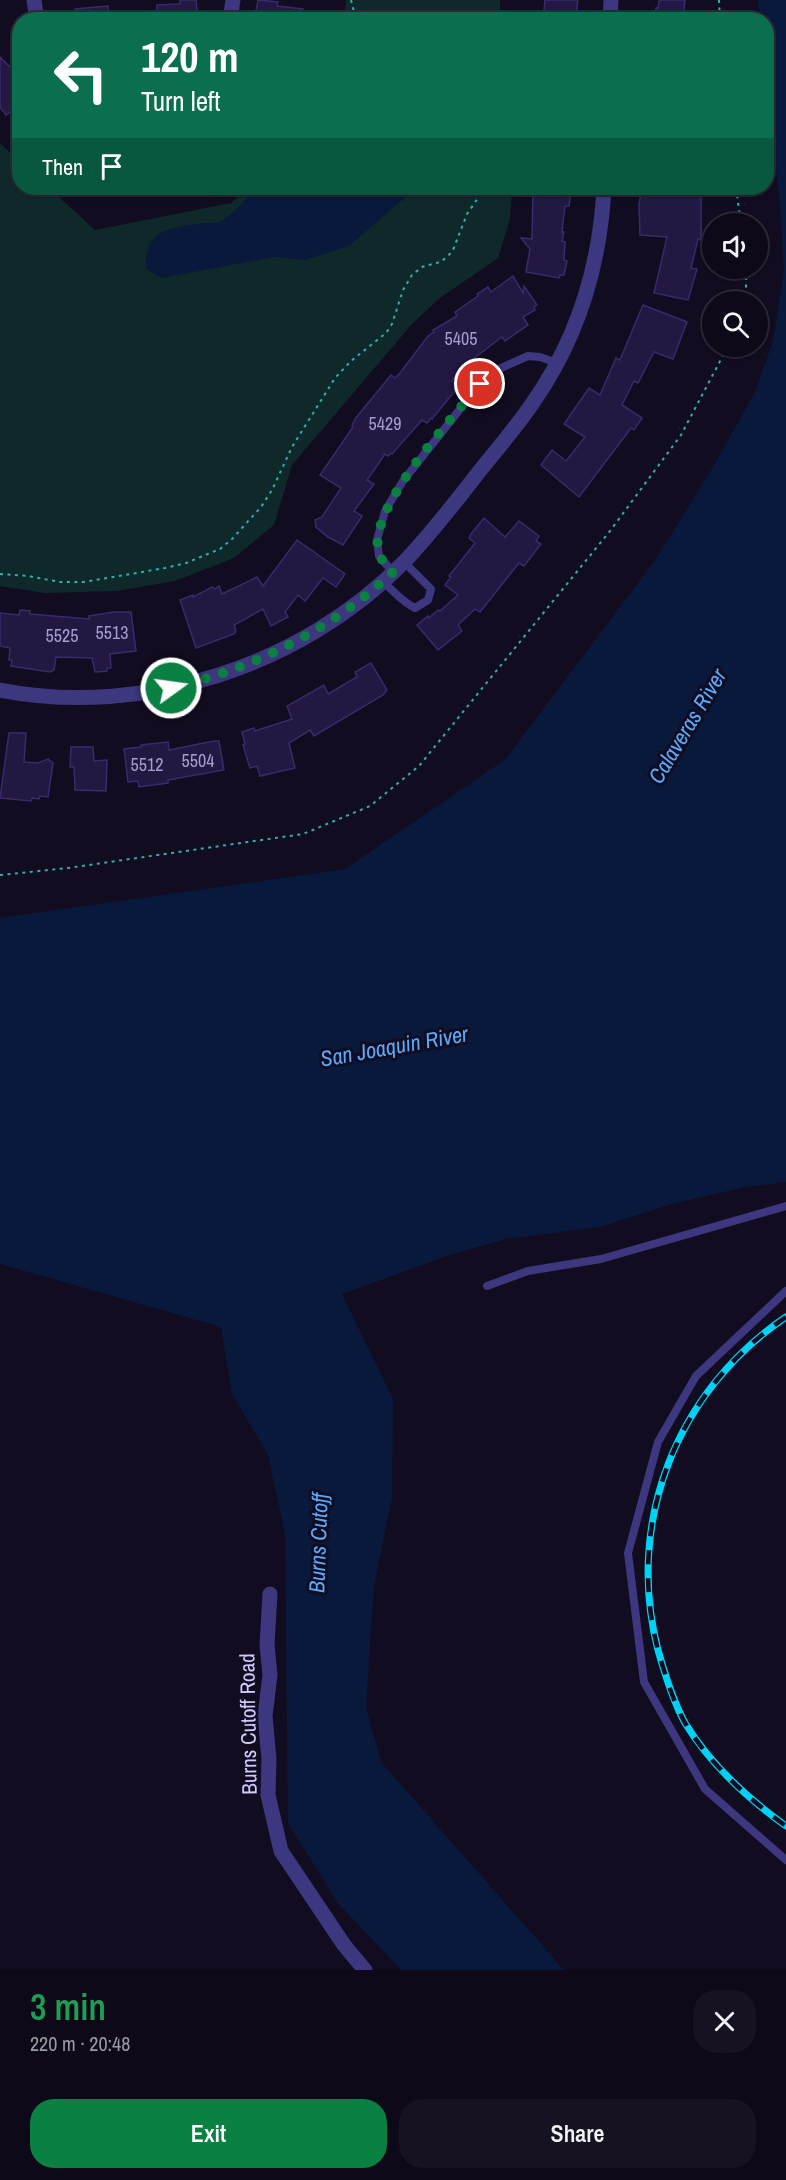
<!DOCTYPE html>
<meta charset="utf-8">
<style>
body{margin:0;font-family:"Archivo Narrow",sans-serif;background:#161221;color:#f1f3f6;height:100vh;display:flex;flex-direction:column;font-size:22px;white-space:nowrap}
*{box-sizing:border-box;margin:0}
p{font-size:20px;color:#9a9aa2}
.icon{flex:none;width:33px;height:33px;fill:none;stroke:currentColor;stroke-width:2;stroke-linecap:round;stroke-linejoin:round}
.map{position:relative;height:1970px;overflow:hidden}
.side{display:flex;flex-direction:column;background:#0d0918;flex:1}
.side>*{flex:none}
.banner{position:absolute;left:12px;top:12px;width:762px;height:183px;border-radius:24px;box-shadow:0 2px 4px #0004,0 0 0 2px #2d2a37;background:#0b6e4f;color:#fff;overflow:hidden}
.buttons{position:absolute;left:702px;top:213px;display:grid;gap:12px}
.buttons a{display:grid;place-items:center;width:66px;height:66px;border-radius:50%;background:#0d0918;box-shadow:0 2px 4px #0004,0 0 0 2px #2d2a37;font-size:30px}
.pin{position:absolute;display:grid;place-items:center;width:51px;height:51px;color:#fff;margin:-26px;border:3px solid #fff;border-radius:50%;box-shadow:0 2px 6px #0007}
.me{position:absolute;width:66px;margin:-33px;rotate:76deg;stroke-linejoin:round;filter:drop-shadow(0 0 4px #0008)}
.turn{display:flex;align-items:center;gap:21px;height:126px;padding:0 30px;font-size:27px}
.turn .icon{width:78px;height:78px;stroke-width:2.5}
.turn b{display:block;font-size:42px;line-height:51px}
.then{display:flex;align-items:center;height:57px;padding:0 30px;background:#0003;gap:12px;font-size:22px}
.round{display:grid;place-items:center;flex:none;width:63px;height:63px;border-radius:24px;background:#161221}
.headline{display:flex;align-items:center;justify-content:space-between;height:102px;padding:0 30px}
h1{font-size:36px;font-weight:600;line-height:45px;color:#1e9e55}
.action{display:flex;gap:12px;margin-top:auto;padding:12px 30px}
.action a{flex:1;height:69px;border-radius:24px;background:#0b8043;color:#fff;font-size:24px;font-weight:600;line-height:69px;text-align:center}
.action a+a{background:#161221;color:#f1f3f6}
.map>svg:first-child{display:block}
.green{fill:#0f292a}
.water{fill:#09193c}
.building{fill:#221841;stroke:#3a2a6d;stroke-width:1.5}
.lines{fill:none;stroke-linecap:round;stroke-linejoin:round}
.path{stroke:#2db1af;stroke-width:2;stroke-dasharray:3 4.5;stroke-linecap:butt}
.service{stroke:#3d377f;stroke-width:8}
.minor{stroke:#3d377f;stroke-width:15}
.rail-casing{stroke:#00d2f6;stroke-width:7}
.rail{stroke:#110c20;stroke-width:4.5;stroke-dasharray:14;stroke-linecap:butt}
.route{stroke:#0b8043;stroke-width:10;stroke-dasharray:0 18}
.labels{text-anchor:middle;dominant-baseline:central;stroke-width:6;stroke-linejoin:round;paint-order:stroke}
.number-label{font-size:18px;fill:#a79ed0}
.street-label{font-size:21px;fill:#d3cbff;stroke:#110c20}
.water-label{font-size:22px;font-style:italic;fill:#59abff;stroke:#110c20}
</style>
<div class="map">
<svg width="786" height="1970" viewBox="0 0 786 1970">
<rect width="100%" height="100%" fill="#110c20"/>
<g class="green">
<polygon points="346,0 500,0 500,19 344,19"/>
<polygon points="0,143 19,161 20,188 49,188 95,230 231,203 248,188 512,188 510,219 498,258 440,298 412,324 292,465 274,525 234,558 175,581 117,591 45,593 0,586"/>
</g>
<g class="water">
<polygon points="758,0 786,0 786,1182 745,1187 672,1204 600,1227 506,1239 450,1255 342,1294 393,1399 392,1498 374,1586 366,1707 381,1762 564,1970 401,1970 338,1903 288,1823 285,1534 268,1455 232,1394 221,1327 0,1264 0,918 345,869 506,759 654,562 713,467 756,390 773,341 784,271 779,192 766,106 766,20 760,19"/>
<path d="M255,188H414L408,195L349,246L305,260L275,257L161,278L146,269C144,228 171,228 203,223C208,223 217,223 222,221C231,216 249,196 255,188Z"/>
</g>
<g class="building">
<polygon points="180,0 196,0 198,20 157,20 157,5 180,4"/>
<polygon points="258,0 278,2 277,6 303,9 302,20 268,20 255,17"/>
<polygon points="545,0 578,0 575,20 543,20"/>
<polygon points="662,0 685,0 683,20 655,20 656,8 658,8 659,1"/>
<polygon points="108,6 108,20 73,20 75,9"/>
<polygon points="0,57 20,77 20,105 6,115 0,107"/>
<polygon points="533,188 571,188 569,206 565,206 562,232 564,232 562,241 565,242 564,260 567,261 564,275 560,275 559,278 526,272 530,249 521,238 532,239"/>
<polygon points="642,189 701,191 701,240 698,239 691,268 697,269 688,300 654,293 667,237 640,235 639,204"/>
<polygon points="513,276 523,293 524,286 537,305 534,307 535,310 523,317 528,325 505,341 502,337 460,369 452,381 458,387 432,419 431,418 427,423 422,420 392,454 391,453 388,456 385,454 367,480 374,484 354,511 362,516 343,545 328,537 316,527 315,520 322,517 341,488 320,475 353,427 352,426 355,419 391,375 395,378 400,373 428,336 434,332 433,330 457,316 455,312 478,296 477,294 488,287 491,292"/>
<polygon points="643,305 687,322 673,359 654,352 638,383 634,381 622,405 642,418 634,430 631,428 579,497 541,465 552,450 566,461 585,437 564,424 589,388 600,395 616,358 620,360"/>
<polygon points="484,518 505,537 519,521 539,536 536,541 541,544 524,566 519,563 480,612 475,609 458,625 462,631 438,650 417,625 428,616 429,618 438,610 440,611 458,595 445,585 451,577 449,576 475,543 469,538 471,534"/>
<polygon points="297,540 345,574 336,587 323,578 305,601 298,595 285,612 288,617 271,626 263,609 234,625 236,631 234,634 196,648 180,600 193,595 193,597 212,587 215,589 219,586 222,594 257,577 263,586"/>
<polygon points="20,610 30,611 30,614 89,619 89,616 114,612 131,612 136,651 110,654 111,668 107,668 107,671 95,672 92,658 56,657 54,670 50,672 11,666 12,660 9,660 10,648 0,646 0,613 19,615"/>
<polygon points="371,663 387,690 383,695 314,736 310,730 289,743 295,768 260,776 257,766 250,768 243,745 245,744 242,732 254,728 255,731 292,719 287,706 324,685 328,694 357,677 355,672"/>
<polygon points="9,733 26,733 24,762 38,763 48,759 53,763 48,797 40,796 39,799 32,798 31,801 0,798"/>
<polygon points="214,741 219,741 224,770 168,780 168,783 139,787 138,781 128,782 124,749 141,747 141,745 168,742 169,750"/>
<polygon points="71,747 93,747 94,761 107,760 106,791 75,790 74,767 70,767"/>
</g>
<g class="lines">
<g class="path">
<polyline points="351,0 356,20"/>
<polyline points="719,0 720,20"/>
<polyline points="736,188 741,224"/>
<polyline points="742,302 746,288 746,268"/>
<polyline points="0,574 28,576 60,582 84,582 165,568 186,563 220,549 232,539 261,507 272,490 292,447 335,378 351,361 386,333 392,324 403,290 412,275 422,267 440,262 447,257 453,250 467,214 485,188"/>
<polyline points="0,875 68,868 303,834 370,806 419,766 610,531 681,435 728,346"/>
</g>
<g class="service">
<polyline points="393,572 379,556 377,540 385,511 403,481 480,384 501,368 528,356 540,357 557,363"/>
<path d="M383,582C394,591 402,602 415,608L428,600L431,589L404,562"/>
<polyline points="487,1286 528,1271 601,1259 786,1206"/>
<polyline points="786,1291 696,1376 658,1442 628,1553 644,1682 705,1789 786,1860"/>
</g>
<g class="minor">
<polyline points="34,0 37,20"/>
<polyline points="230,20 233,0"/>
<polyline points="610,20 611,0"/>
<path d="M0,690C143,718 302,666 404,562C432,533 457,500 482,468C499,447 517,426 532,404C577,340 600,265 604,188"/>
<polyline points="270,1594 267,1645 270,1675 265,1716 269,1759 268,1795 281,1851 344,1945 365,1970"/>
</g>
<g class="rail-casing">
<path id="rail" d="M786,1317C676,1391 625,1523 658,1650C665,1675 673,1701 685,1723C710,1764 747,1798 786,1826"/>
</g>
<use href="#rail" class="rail"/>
</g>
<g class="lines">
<path class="route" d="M171,688C255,668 329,631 393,572C388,567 381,560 379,554C365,510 453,418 480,384"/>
</g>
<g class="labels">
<g class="number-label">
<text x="461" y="338">5405</text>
<text x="385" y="423">5429</text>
<text x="112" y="632">5513</text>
<text x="62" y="635">5525</text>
<text x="198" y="760">5504</text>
<text x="147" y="764">5512</text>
</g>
<g class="street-label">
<text transform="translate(248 1724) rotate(-91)">Burns Cutoff Road</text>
</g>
<g class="water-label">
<text transform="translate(687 726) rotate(-59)">Calaveras River</text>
<text transform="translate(394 1046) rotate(-10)">San Joaquin River</text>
<text transform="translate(318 1543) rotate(-88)">Burns Cutoff</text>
</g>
</g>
</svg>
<div class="buttons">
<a><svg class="icon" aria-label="sound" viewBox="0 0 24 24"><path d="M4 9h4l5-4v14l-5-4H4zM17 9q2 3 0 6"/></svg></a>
<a><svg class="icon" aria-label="search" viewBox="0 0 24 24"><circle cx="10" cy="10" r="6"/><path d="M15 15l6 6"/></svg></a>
</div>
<div class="pin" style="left:480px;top:384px;background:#d93025"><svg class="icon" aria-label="arrive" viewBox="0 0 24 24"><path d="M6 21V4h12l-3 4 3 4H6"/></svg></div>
<svg class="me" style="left:171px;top:688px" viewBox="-20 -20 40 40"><circle r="17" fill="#0b8043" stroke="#fff" stroke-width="3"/><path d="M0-11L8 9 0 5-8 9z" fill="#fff"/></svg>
<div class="banner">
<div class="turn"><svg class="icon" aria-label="left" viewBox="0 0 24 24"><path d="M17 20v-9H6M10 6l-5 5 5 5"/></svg><div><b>120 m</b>Turn left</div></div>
<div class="then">Then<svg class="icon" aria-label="arrive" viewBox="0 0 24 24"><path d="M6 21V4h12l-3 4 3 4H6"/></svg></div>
</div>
</div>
<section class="side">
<div class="headline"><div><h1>3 min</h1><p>220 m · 20:48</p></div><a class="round"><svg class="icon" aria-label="close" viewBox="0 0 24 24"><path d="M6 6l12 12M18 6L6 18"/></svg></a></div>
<div class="action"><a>Exit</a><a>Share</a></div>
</section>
